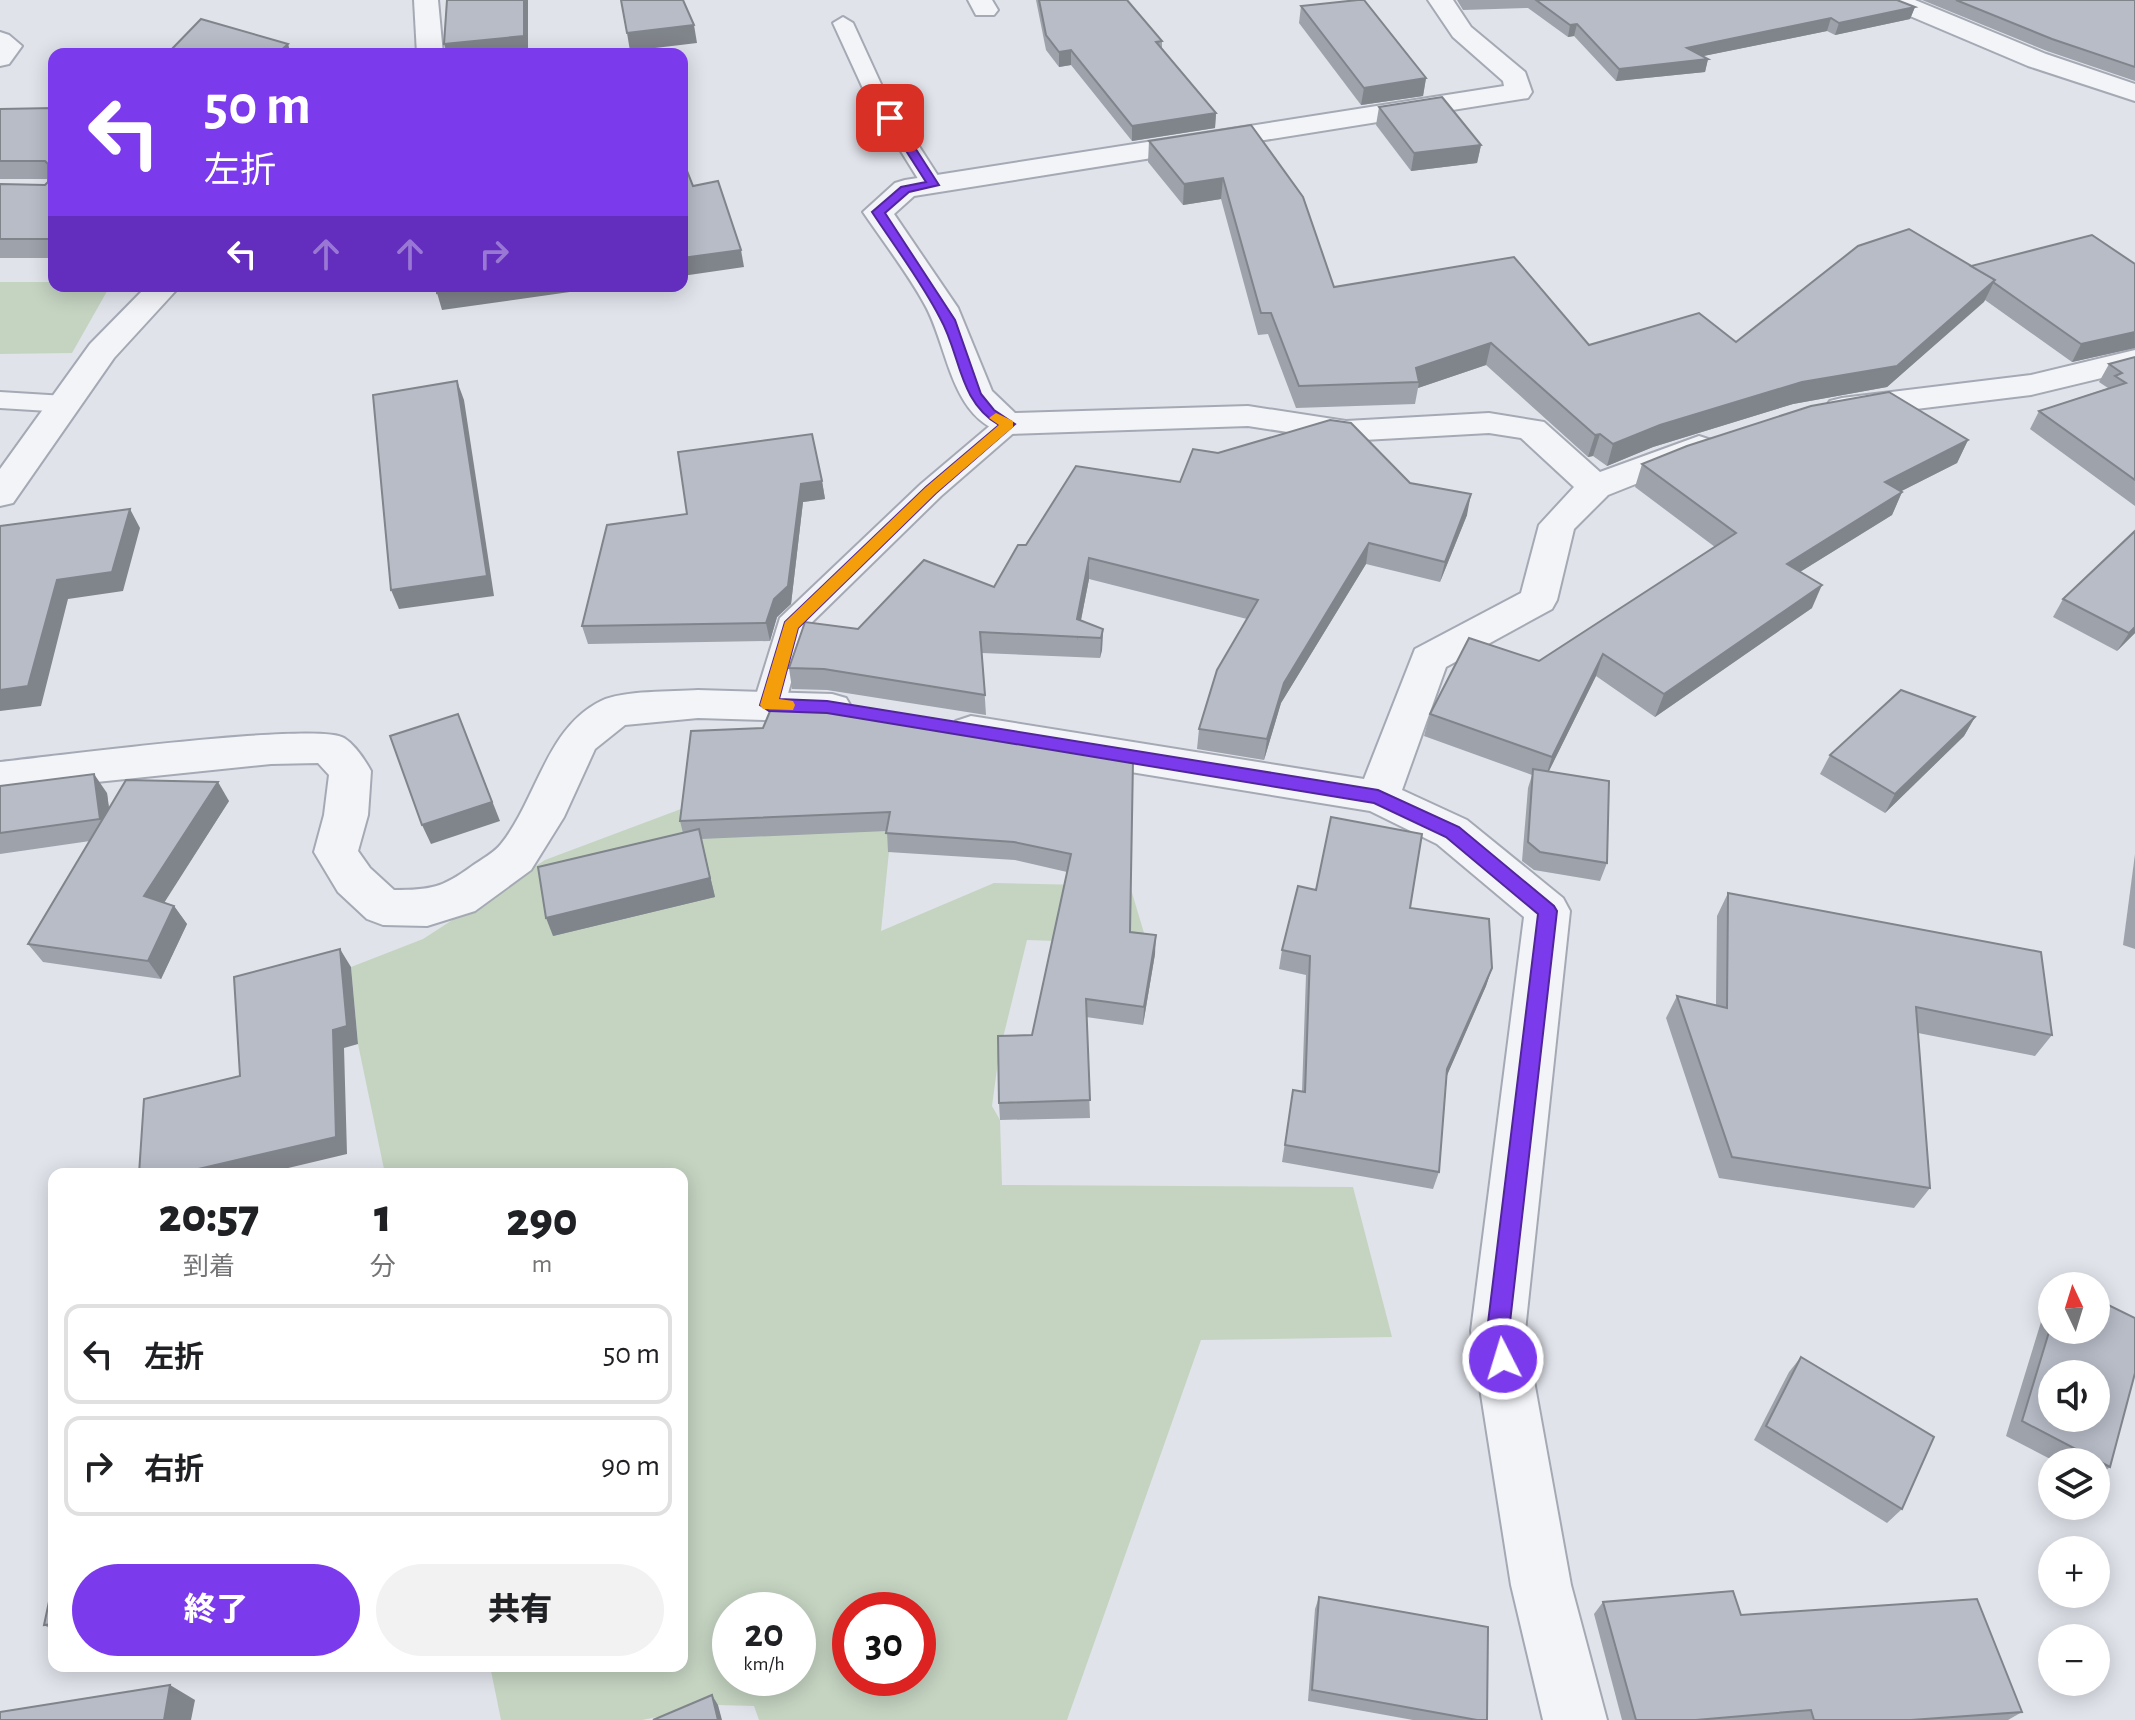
<!DOCTYPE html>
<html lang="ja">
<meta charset="utf-8">
<style>
body{margin:0;font-family:"Alegreya Sans","Noto Sans JP",sans-serif;background:#f2f2f2;color:#202124;height:100vh;display:flex;flex-direction:column;font-size:30px;white-space:nowrap}
*{box-sizing:border-box;margin:0}
p{font-size:26px;color:#757577}
.icon{flex:none;width:44px;height:44px;fill:none;stroke:currentColor;stroke-width:2;stroke-linecap:round;stroke-linejoin:round}
.map{position:relative;flex:1;overflow:hidden}
.side{position:absolute;left:48px;top:1168px;width:640px;height:504px;display:flex;flex-direction:column;background:#fff;border-radius:16px;box-shadow:0 4px 20px #0003}
.side>*{flex:none}
.guide{position:absolute;left:48px;top:48px;width:640px;height:244px;border-radius:16px;box-shadow:0 4px 20px #0003;background:#7c3aed;color:#fff;overflow:hidden}
.needle{width:52px;rotate:356deg}
.buttons{position:absolute;left:2038px;top:1272px;display:grid;gap:16px}
.buttons a{display:grid;place-items:center;width:72px;height:72px;border-radius:50%;background:#fff;box-shadow:0 4px 20px #0003;font-size:40px}
.speed{position:absolute;left:712px;top:1592px;display:flex;gap:16px;font-size:40px;font-weight:700;text-align:center}
.speed>*{display:grid;place-content:center;width:104px;height:104px;border-radius:50%;background:#fff;box-shadow:0 4px 20px #0003;line-height:1}
.speed small{font-size:20px;font-weight:400}
.speed .limit{border:12px solid #d22;background:#fff;color:#111}
.pin{position:absolute;display:grid;place-items:center;width:68px;height:68px;color:#fff;margin:-34px;border-radius:16px;box-shadow:0 4px 12px #0006}
.me{position:absolute;width:88px;margin:-44px;rotate:355deg;stroke-linejoin:round;filter:drop-shadow(0 0 6px #0008)}
.turn{display:flex;align-items:center;gap:28px;height:168px;padding:0 24px;font-size:36px}
.turn .icon{width:104px;height:104px;stroke-width:2.5}
.turn b{display:block;font-size:56px;line-height:68px}
.lanes{display:flex;align-items:center;height:76px;padding:0 24px;background:#0003;justify-content:center;gap:40px;direction:ltr}
.lanes .off{opacity:.35}
.eta{display:flex;justify-content:space-evenly;align-items:center;height:136px;text-align:center}
.eta b{font-size:48px;font-weight:800;line-height:56px}
.primary-button{display:flex;gap:16px;margin-top:auto;padding:16px 24px}
.primary-button a{flex:1;height:92px;border-radius:48px;background:#7c3aed;color:#fff;font-size:32px;font-weight:800;line-height:92px;text-align:center}
.primary-button a+a{background:#f2f2f2;color:#202124}
ul{padding:0;list-style:none}
li{display:flex;align-items:center;gap:24px;height:100px;margin:0 16px 12px;padding:0 8px;border:4px solid #e0e0e0;border-radius:16px}
li div{flex:1}
li b{display:block;font-size:30px}
li em{font-style:normal}
.map>svg:first-child{display:block}
.green{fill:#c4d4c1;fill-rule:evenodd}
.lines{fill:none;stroke-linecap:round;stroke-linejoin:round}
.lane-casing{stroke:#a5a9b4;stroke-width:4}
.street-casing{stroke:#a5a9b4;stroke-width:4}
.lane{fill:#f3f4f8;fill-rule:evenodd}
.street{fill:#f3f4f8;fill-rule:evenodd}
.wall{fill:#9da2ab}
.shaded-wall{fill:#80848b}
.building{fill:#b7bcc7;stroke:#80848b;stroke-width:2;fill-rule:evenodd}
.route{fill:#7c3aed;stroke:#51269a;stroke-width:2}
.slow{fill:#f59e0b}
</style>
<div class="map">
<svg width="2135" height="1720" viewBox="0 0 2135 1720">
<rect width="100%" height="100%" fill="#e0e3ea"/>
<g class="green">
<polygon points="0,282 54,282 54,286 110,286 72,353 0,354"/>
<path d="M689,806L891,831L881,931L994,883L1130,886L1144,933L1057,941L1027,940L999,1054L992,1106L1000,1120L1002,1185L1353,1187L1392,1337L1201,1340L1067,1720H759L754,1706L718,1705L642,1720H501L490,1666H682V1174H385L358,1044L351,967L423,939L545,860ZM730,1610H798V1678H730ZM850,1610H918V1678H850Z"/>
</g>
<g class="lines">
<g class="lane-casing">
<g id="lane">
<polygon points="843,17 853,23 886,95 944,185 941,190 925,190 866,95 833,23"/>
<polygon points="0,392 65,396 74,398 78,404 74,410 65,412 0,408"/>
<polygon points="1008,416 1017,418 1021,424 1017,430 941,496 805,629 785,705 780,713 769,716 758,713 753,705 780,618 921,484 999,418"/>
</g>
</g>
<g class="street-casing">
<g id="street">
<polygon points="414,0 438,0 443,54 417,54"/>
<polygon points="968,0 992,0 998,10 994,15 976,15"/>
<path d="M1428,0H1453L1471,27L1525,72L1532,92L1528,98L914,196L894,214L958,308L992,391L1015,413L1248,406L1346,421L1489,413L1544,422L1600,472L1699,436L1711,440L1716,447L1711,454L1608,495L1574,529L1557,600L1552,609L1446,667L1402,790L1467,820L1563,898L1570,911L1525,1331L1571,1585L1607,1720H1543L1511,1585L1471,1331L1524,917L1437,844L1370,811L971,746L956,741L950,731L956,721L971,716L1364,779L1415,649L1521,593L1539,525L1574,487L1521,438L1489,433L1346,441L1248,426L1008,434C950,420 949,348 925,305C907,272 884,243 863,212L895,183L905,180L1504,86L1503,81L1453,37Z"/>
<polygon points="1881,0 1915,0 2046,54 2135,84 2135,101 2028,66 1884,5"/>
<polygon points="0,32 9,35 22,46 9,64 0,66"/>
<polygon points="147,286 180,286 114,358 13,503 0,506 0,469 90,344"/>
<polygon points="2135,350 2135,370 2031,395 1842,418 1830,415 1825,408 1830,401 1842,398 2031,375"/>
<path d="M698,690L832,694L846,698L852,708L846,718L832,722L698,718L625,725L595,749L564,817L531,870L475,911L427,926L383,925L367,919L338,892L314,852L324,815L329,775L318,763L271,764L0,792V762C48,757 318,721 344,738C355,745 365,760 371,771L368,815L358,851L370,868L394,890C431,890 442,888 472,866C482,859 494,853 501,844C537,799 546,728 601,701C623,690 672,692 698,690Z"/>
</g>
</g>
<use href="#lane" class="lane"/>
<use href="#street" class="street"/>
</g>
<g class="wall">
<polygon points="1036,0 1127,0 1162,41 1162,49 1216,113 1215,128 1132,141 1071,65 1059,67 1046,50"/>
<polygon points="1457,0 1897,0 1915,7 1910,19 1835,35 1827,31 1703,56 1708,59 1705,72 1616,81 1574,36 1568,37 1528,8 1463,10"/>
<polygon points="1922,0 2135,0 2135,81 2047,51"/>
<polygon points="1301,6 1426,78 1423,96 1361,105 1299,23"/>
<polygon points="1379,107 1481,145 1477,163 1411,171 1376,125"/>
<polygon points="54,108 54,258 0,258 0,184 45,185 48,182 48,179 0,179 0,109"/>
<polygon points="1251,125 1334,287 1589,345 1736,342 1971,266 2135,264 2135,348 2072,362 1985,300 1887,387 1793,404 1653,447 1607,466 1593,456 1588,457 1486,365 1418,388 1415,404 1296,408 1268,334 1258,335 1221,199 1183,205 1148,162 1149,141"/>
<polygon points="2135,357 2135,506 2030,429 2039,411 2108,388 2099,382 2109,364"/>
<polygon points="1968,440 1957,463 1901,491 1902,492 1892,515 1800,572 1812,608 1655,717 1596,676 1549,771 1607,863 1600,881 1534,870 1522,861 1528,788 1532,775 1424,736 1430,714 1539,661 1715,547 1635,487 1642,464"/>
<polygon points="822,481 825,499 803,502 791,604 777,617 770,641 588,644 582,626"/>
<polygon points="1180,482 1410,483 1467,515 1440,582 1366,564 1281,703 1264,760 1197,749 1199,729 1247,619 1089,579 1081,620 1103,629 1102,650 1100,658 982,653 986,715 827,690 792,689 789,668 858,629 994,587 1026,545"/>
<polygon points="2135,531 2135,633 2117,651 2053,617 2063,599"/>
<polygon points="1975,717 1964,736 1885,813 1820,774 1830,755"/>
<polygon points="1030,747 1130,932 1155,954 1143,1025 1086,1017 1090,1118 1000,1120 999,1103 1032,1035 1067,872 1015,860 888,852 887,831 701,839 715,897 553,936 683,833 680,821"/>
<polygon points="0,786 107,793 109,809 229,801 164,902 174,906 187,924 161,979 43,962 28,944 90,841 0,854"/>
<polygon points="2135,854 2135,949 2123,945"/>
<polygon points="1728,893 2052,1035 2035,1056 1918,1033 1930,1188 1914,1208 1719,1178 1666,1018 1677,996 1716,1005 1717,916"/>
<polygon points="1410,908 1492,968 1486,986 1447,1075 1439,1172 1433,1189 1282,1162 1293,1090 1302,1092 1306,975 1279,969 1282,950"/>
<polygon points="2052,1295 2052,1330 2110,1467 2096,1478 2096,1462 2056,1462 2006,1436 2048,1299"/>
<polygon points="1801,1357 1902,1509 1887,1523 1754,1440 1789,1372"/>
<polygon points="54,1578 54,1631 44,1625"/>
<polygon points="1319,1597 1487,1720 1413,1720 1308,1701 1315,1609"/>
<polygon points="1603,1602 1741,1615 2022,1712 2008,1720 1622,1720 1594,1614"/>
</g>
<g class="shaded-wall">
<polygon points="524,0 528,0 528,54 447,54 444,44"/>
<polygon points="1915,7 1910,19 1835,35 1839,23"/>
<polygon points="1831,18 1827,31 1684,60 1687,48"/>
<polygon points="1577,24 1574,36 1568,37 1570,25"/>
<polygon points="694,25 697,43 630,51 627,33"/>
<polygon points="288,44 291,54 277,54"/>
<polygon points="1071,50 1071,65 1059,67 1059,52"/>
<polygon points="1708,59 1705,72 1616,81 1619,69"/>
<polygon points="1426,78 1423,96 1361,105 1364,88"/>
<polygon points="1216,113 1215,128 1132,141 1132,126"/>
<polygon points="1481,145 1477,163 1411,171 1414,153"/>
<polygon points="1223,178 1221,199 1183,205 1184,184"/>
<polygon points="741,250 744,267 682,276 682,258"/>
<polygon points="1995,280 1984,302 1887,387 1793,404 1653,447 1607,466 1613,444"/>
<polygon points="487,286 612,286 442,310 437,293"/>
<polygon points="2135,332 2135,348 2072,362 2081,344"/>
<polygon points="1491,343 1486,365 1418,388 1419,382 1416,368"/>
<polygon points="457,381 464,400 494,596 399,609 391,590"/>
<polygon points="1600,434 1593,456 1588,457 1595,435"/>
<polygon points="1968,440 1957,463 1874,505 1885,482"/>
<polygon points="822,481 825,499 803,502 791,604 777,617 770,641 766,623 801,484"/>
<polygon points="1902,492 1892,515 1777,586 1787,564"/>
<polygon points="1471,494 1467,515 1440,582 1445,562"/>
<polygon points="130,509 140,528 123,591 68,599 41,706 0,711 0,690 57,580"/>
<polygon points="1369,543 1366,564 1281,703 1264,760 1267,739 1284,683"/>
<polygon points="1089,558 1089,579 1077,640 1077,619"/>
<polygon points="1822,585 1812,608 1655,717 1664,694"/>
<polygon points="2135,627 2135,633 2117,651 2129,633"/>
<polygon points="1103,629 1102,650 1100,658 1101,638"/>
<polygon points="1603,654 1596,676 1545,779 1552,757"/>
<polygon points="458,714 500,821 431,844 422,825"/>
<polygon points="1975,717 1964,736 1885,813 1895,794"/>
<polygon points="94,774 107,793 113,838 100,819"/>
<polygon points="218,782 229,801 157,914 144,896"/>
<polygon points="699,829 715,897 553,936 546,918"/>
<polygon points="174,906 187,924 161,979 148,961"/>
<polygon points="1156,935 1155,954 1143,1025 1144,1007"/>
<polygon points="340,949 351,967 358,1044 344,1048 347,1154 263,1174 177,1174 333,1030"/>
<polygon points="1492,968 1486,986 1442,1087 1447,1069"/>
<polygon points="170,1685 195,1700 191,1720 164,1720"/>
<polygon points="712,1695 718,1705 722,1720 718,1720"/>
</g>
<g class="building">
<polygon points="447,0 524,0 524,36 444,44"/>
<polygon points="621,0 683,0 694,25 627,33"/>
<polygon points="1039,0 1127,0 1162,41 1156,42 1216,113 1132,126 1071,50 1059,52 1046,35"/>
<polygon points="1358,0 1364,0 1426,78 1364,88 1301,6"/>
<polygon points="1536,0 1897,0 1915,7 1839,23 1831,18 1687,48 1708,59 1619,69 1577,24 1570,25"/>
<polygon points="1956,0 2135,0 2135,67 2052,39"/>
<polygon points="201,19 288,44 277,54 167,54"/>
<polygon points="1442,97 1481,145 1414,153 1379,107"/>
<polygon points="54,108 54,239 0,239 0,184 45,185 48,182 48,164 45,161 0,161 0,109"/>
<polygon points="1251,125 1303,197 1334,287 1514,257 1589,345 1699,313 1736,342 1858,246 1909,229 1995,280 1897,366 1802,382 1660,425 1613,444 1600,434 1595,435 1491,343 1416,368 1419,382 1299,386 1271,313 1261,313 1223,178 1184,184 1149,141"/>
<polygon points="682,158 693,186 718,181 741,250 682,258"/>
<polygon points="2092,235 2135,264 2135,332 2081,344 1993,282 1995,280 1971,266"/>
<polygon points="437,286 487,286 437,293"/>
<polygon points="2135,357 2135,480 2039,411 2126,383 2115,376 2122,373 2109,364"/>
<polygon points="457,381 487,576 391,590 373,395"/>
<polygon points="1889,392 1968,440 1885,482 1902,492 1787,564 1822,585 1664,694 1603,654 1552,757 1430,714 1469,638 1539,661 1736,533 1642,464 1687,446 1811,406"/>
<polygon points="1330,420 1351,423 1410,483 1471,494 1445,562 1369,543 1284,683 1267,739 1199,729 1217,670 1258,600 1089,558 1077,619 1103,629 1101,638 980,632 985,695 824,669 789,668 805,622 858,629 924,560 994,587 1018,545 1026,545 1076,466 1180,482 1193,449 1218,453"/>
<polygon points="812,434 822,481 801,484 788,586 774,599 766,623 582,626 607,525 687,514 678,452"/>
<polygon points="130,509 112,572 57,580 28,686 0,690 0,526"/>
<polygon points="2135,531 2135,627 2129,633 2063,599"/>
<polygon points="1901,690 1975,717 1895,794 1830,755"/>
<polygon points="773,704 824,705 1029,739 1028,746 1133,760 1130,932 1156,935 1144,1007 1086,999 1090,1100 999,1103 998,1036 1032,1035 1071,854 1014,842 886,833 890,812 680,821 691,731 763,728"/>
<polygon points="458,714 492,802 422,825 390,736"/>
<polygon points="1533,769 1609,781 1607,863 1540,852 1528,842"/>
<polygon points="94,774 100,819 0,833 0,786"/>
<polygon points="126,780 218,782 144,896 174,906 148,961 28,944"/>
<polygon points="1331,817 1422,834 1410,908 1489,919 1492,968 1447,1069 1439,1172 1285,1145 1293,1090 1305,1092 1310,956 1282,950 1298,886 1316,890"/>
<polygon points="699,829 710,878 546,918 538,867"/>
<polygon points="1728,893 2041,952 2052,1035 1916,1007 1930,1188 1732,1157 1677,996 1727,1008"/>
<polygon points="340,949 347,1026 333,1030 336,1137 177,1174 139,1174 144,1099 240,1076 234,977"/>
<path d="M2096,1299L2135,1318V1373L2110,1467L2022,1421L2052,1322V1330H2096ZM2052,1374H2096V1418H2052Z"/>
<polygon points="1801,1357 1934,1437 1902,1509 1766,1426"/>
<polygon points="54,1578 54,1624 44,1625"/>
<polygon points="1733,1591 1741,1615 1977,1599 2022,1712 1911,1720 1814,1720 1811,1710 1696,1720 1636,1720 1603,1602"/>
<polygon points="1319,1597 1488,1627 1487,1720 1477,1720 1312,1690"/>
<polygon points="170,1685 164,1720 0,1720 0,1712"/>
<polygon points="712,1695 718,1720 653,1720"/>
</g>
<path class="route" d="M890,114L894,115L939,185L909,192L885,213L955,320L981,394L994,410L1015,424L936,493L798,628L779,699L827,701L1378,790L1459,827L1554,906L1557,911L1509,1331L1514,1359L1511,1367L1503,1370L1495,1367L1487,1331L1538,914L1446,837L1374,803L827,713L769,711L760,705L785,622L926,487L999,425C958,401 961,355 940,318C921,281 895,247 872,212L901,187L926,182L885,118Z"/>
<polygon class="slow" points="996,413 1013,421 1013,427 936,493 798,628 779,699 793,701 795,705 793,710 763,709 760,705 785,622 926,487 999,425 989,418"/>
</svg>
<div class="buttons">
<a><svg class="needle" viewBox="-14 -14 28 28"><path d="M0-13l5 13h-10z" fill="#e53935"/><path d="M0 13l5-13h-10z" fill="#757577"/></svg></a>
<a><svg class="icon" aria-label="sound" viewBox="0 0 24 24"><path d="M4 9h4l5-4v14l-5-4H4zM17 9q2 3 0 6"/></svg></a>
<a><svg class="icon" aria-label="layers" viewBox="0 0 24 24"><path d="M12 4l9 5-9 5-9-5zM3 14l9 5 9-5"/></svg></a>
<a>+</a>
<a>−</a>
</div>
<div class="speed"><div>20<small>km/h</small></div><div class="limit">30</div></div>
<div class="pin" style="left:890px;top:118px;background:#d93025"><svg class="icon" aria-label="arrive" viewBox="0 0 24 24"><path d="M6 21V4h12l-3 4 3 4H6"/></svg></div>
<svg class="me" style="left:1503px;top:1359px" viewBox="-20 -20 40 40"><circle r="17" fill="#7c3aed" stroke="#fff" stroke-width="3"/><path d="M0-11L8 9 0 5-8 9z" fill="#fff"/></svg>
<div class="guide">
<div class="turn"><svg class="icon" aria-label="left" viewBox="0 0 24 24"><path d="M17 20v-9H6M10 6l-5 5 5 5"/></svg><div><b>50 m</b>左折</div></div>
<div class="lanes"><svg class="icon" aria-label="left" viewBox="0 0 24 24"><path d="M17 20v-9H6M10 6l-5 5 5 5"/></svg><svg class="icon off" aria-label="ahead" viewBox="0 0 24 24"><path d="M12 20V5M6 11l6-6 6 6"/></svg><svg class="icon off" aria-label="ahead" viewBox="0 0 24 24"><path d="M12 20V5M6 11l6-6 6 6"/></svg><svg class="icon off" aria-label="right" viewBox="0 0 24 24"><path d="M7 20v-9h11M14 6l5 5-5 5"/></svg></div>
</div>
<section class="side">
<div class="eta">
<div><b>20:57</b><p>到着</p></div>
<div><b>1</b><p>分</p></div>
<div><b>290</b><p>m</p></div>
</div>
<ul>
<li><svg class="icon" aria-label="left" viewBox="0 0 24 24"><path d="M17 20v-9H6M10 6l-5 5 5 5"/></svg><div><b>左折</b></div><em>50 m</em></li>
<li><svg class="icon" aria-label="right" viewBox="0 0 24 24"><path d="M7 20v-9h11M14 6l5 5-5 5"/></svg><div><b>右折</b></div><em>90 m</em></li>
</ul>
<div class="primary-button"><a>終了</a><a>共有</a></div>
</section>
</div>
